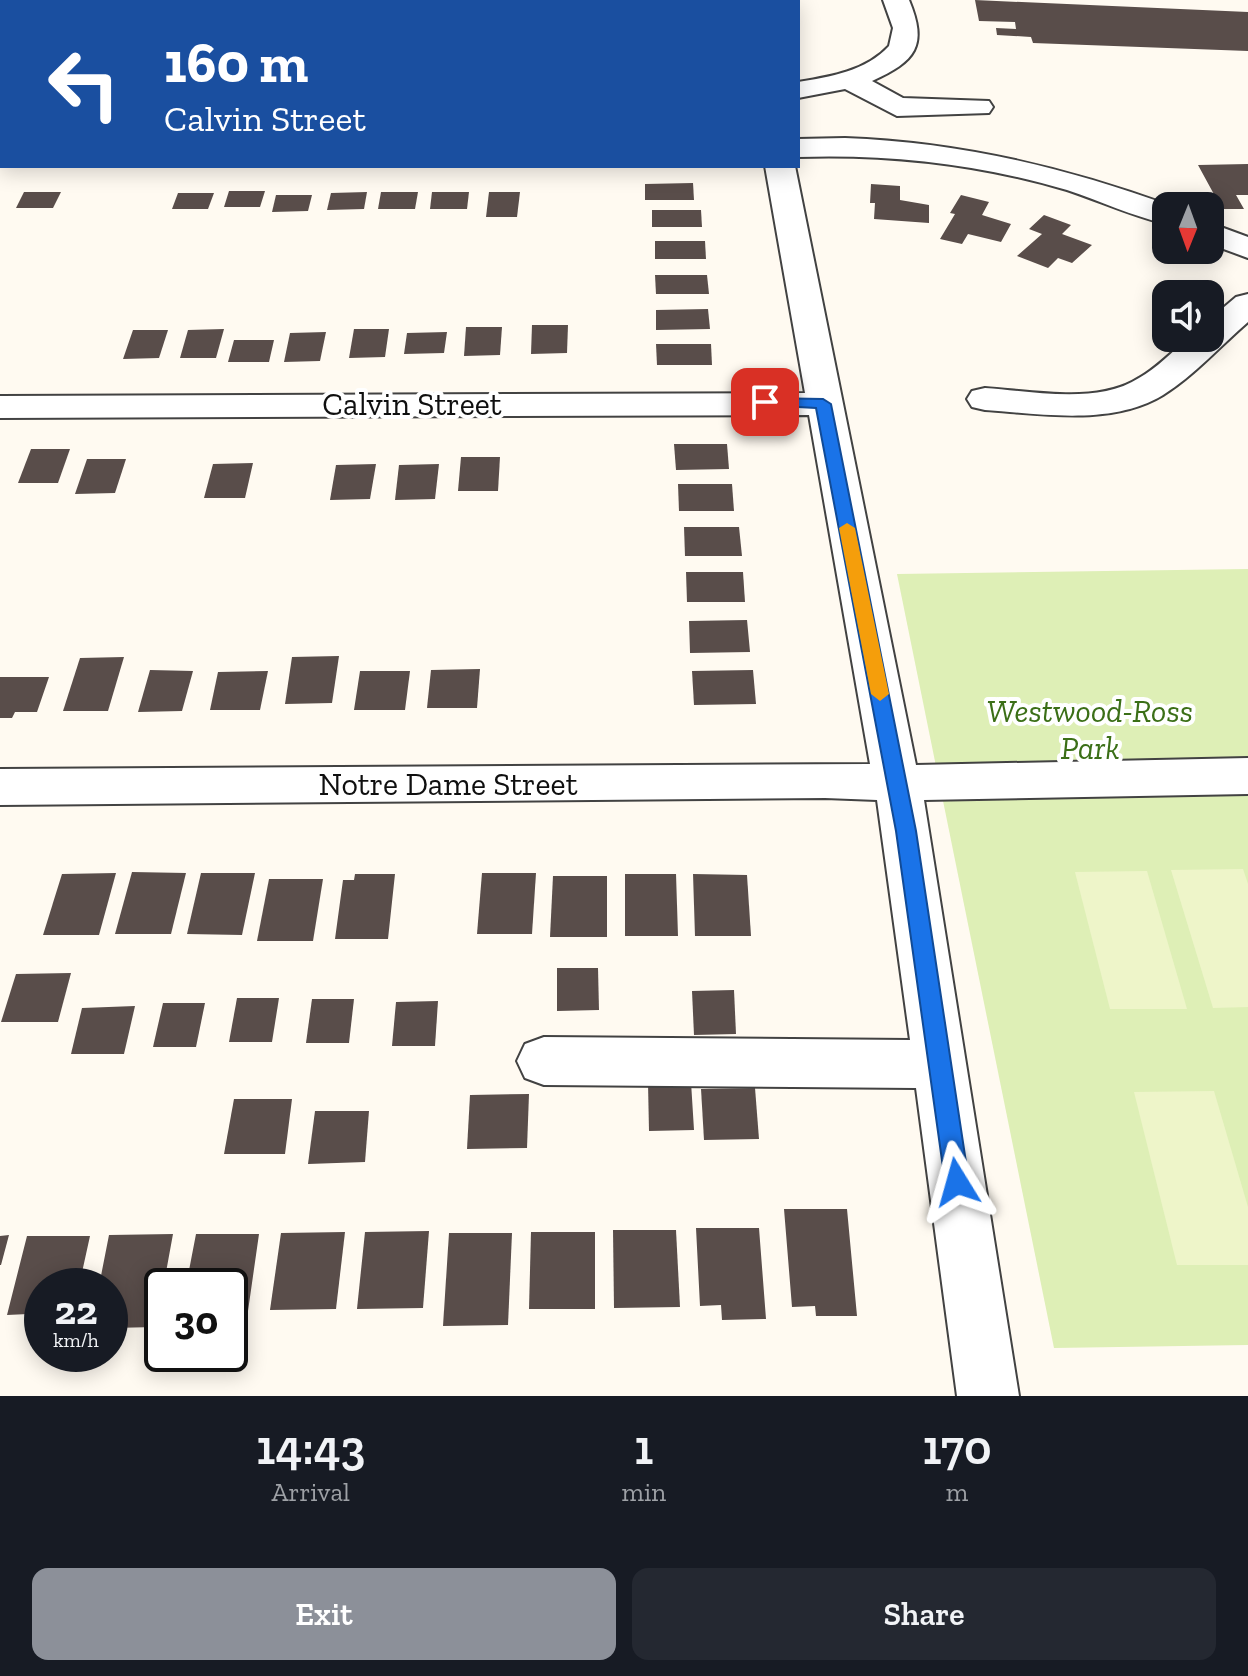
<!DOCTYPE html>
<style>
body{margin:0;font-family:"Zilla Slab",serif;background:#242831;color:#f1f3f6;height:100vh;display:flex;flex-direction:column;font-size:30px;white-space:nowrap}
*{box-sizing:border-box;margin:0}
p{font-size:26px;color:#9ea1a6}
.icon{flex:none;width:44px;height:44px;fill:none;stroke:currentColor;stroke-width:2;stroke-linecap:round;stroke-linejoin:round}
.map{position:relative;height:1396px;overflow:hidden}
.drawer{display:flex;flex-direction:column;background:#171b24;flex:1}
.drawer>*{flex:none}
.top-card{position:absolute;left:0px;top:0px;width:800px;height:168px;box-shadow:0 4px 20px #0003;background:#1a4fa0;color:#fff;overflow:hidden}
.needle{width:52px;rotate:181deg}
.buttons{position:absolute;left:1152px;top:192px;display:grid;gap:16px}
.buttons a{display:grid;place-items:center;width:72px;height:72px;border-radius:16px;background:#171b24;box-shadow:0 4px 20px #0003;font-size:40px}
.speed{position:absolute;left:24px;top:1268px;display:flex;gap:16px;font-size:40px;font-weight:700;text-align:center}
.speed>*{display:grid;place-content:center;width:104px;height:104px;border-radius:50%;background:#171b24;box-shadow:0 4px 20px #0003;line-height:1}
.speed small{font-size:20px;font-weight:400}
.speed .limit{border:4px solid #111;border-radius:12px;background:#fff;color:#111}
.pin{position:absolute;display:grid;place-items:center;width:68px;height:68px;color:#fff;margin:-34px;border-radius:16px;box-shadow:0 4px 12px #0006}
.me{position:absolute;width:88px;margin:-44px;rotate:352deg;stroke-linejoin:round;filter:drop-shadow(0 0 6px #0008)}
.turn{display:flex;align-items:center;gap:28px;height:168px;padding:0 32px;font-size:36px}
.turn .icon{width:104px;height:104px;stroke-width:2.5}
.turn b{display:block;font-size:56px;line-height:68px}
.eta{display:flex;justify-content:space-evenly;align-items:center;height:136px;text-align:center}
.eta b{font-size:48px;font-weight:600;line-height:56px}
.button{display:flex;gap:16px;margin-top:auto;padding:16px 32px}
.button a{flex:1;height:92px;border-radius:16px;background:#8c9099;color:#fff;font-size:32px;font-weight:600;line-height:92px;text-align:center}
.button a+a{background:#242831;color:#f1f3f6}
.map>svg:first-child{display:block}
.green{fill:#deefb6}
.pitch{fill:#eef5c9}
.building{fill:#594d4a}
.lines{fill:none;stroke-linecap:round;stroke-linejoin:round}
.minor-casing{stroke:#424242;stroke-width:4}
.minor{fill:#fff;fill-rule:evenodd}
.route{fill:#1a73e8;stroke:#114b97;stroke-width:2}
.slow{fill:#f59e0b}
.labels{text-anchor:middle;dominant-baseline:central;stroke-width:8;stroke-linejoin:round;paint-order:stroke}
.street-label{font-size:32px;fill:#0f0f0f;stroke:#fff}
.park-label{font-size:32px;font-style:italic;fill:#3b6f17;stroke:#fff}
</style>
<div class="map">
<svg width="1248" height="1396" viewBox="0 0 1248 1396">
<rect width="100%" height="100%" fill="#fffaf1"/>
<polygon class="green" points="1248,569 1248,1345 1054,1348 897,574"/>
<g class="pitch">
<polygon points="1243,869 1248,884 1248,1007 1213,1008 1171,870"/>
<polygon points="1146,871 1147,871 1187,1009 1110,1009 1075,872"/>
<polygon points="1214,1091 1248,1207 1248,1265 1177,1265 1134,1092"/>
</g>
<g class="building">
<polygon points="975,0 1248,12 1248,51 1033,43 1031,37 997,35 996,28 1016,29 1015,22 979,21"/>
<polygon points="1248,164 1248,195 1236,195 1244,209 1222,209 1198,165"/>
<polygon points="693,183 694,200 645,200 645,184"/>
<polygon points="871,184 900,186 900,200 929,205 929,223 874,219 875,203 870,203"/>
<polygon points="229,191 265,191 260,207 224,207"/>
<polygon points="24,192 61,192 53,208 16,208"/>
<polygon points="367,192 364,209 327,210 331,193"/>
<polygon points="381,192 418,192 415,209 378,209"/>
<polygon points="432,192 469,192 467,209 430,209"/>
<polygon points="489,192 520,192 517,217 486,217"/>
<polygon points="178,193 214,193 208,209 172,209"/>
<polygon points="276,195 312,195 308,211 272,212"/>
<polygon points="961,195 989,202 982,215 1011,224 1001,242 968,234 962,244 940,239 955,214 950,213"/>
<polygon points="652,210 701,210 702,227 652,227"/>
<polygon points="1044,215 1071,225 1062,234 1092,245 1072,263 1058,258 1048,268 1017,256 1042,234 1029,229"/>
<polygon points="655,241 705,241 706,259 655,259"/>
<polygon points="655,275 707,275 709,294 656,294"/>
<polygon points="708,309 710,329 656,330 656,310"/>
<polygon points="532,325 568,325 567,353 531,354"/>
<polygon points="466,327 502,327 500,355 464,356"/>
<polygon points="224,329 216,358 180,358 188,330"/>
<polygon points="354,329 389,329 385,357 349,358"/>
<polygon points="133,330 168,330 159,358 123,359"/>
<polygon points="326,332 320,361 284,362 290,333"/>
<polygon points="447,332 444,353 404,354 407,333"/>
<polygon points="234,340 274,340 269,362 228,362"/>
<polygon points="656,344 711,344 712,365 657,365"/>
<polygon points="674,444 727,444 729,469 676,470"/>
<polygon points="31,449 70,449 58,483 18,483"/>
<polygon points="461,457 500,457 498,491 458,491"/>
<polygon points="87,459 126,459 115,493 75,494"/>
<polygon points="253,463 245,498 204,498 213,464"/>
<polygon points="376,464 370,499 330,500 336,465"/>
<polygon points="439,464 435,499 395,500 399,465"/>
<polygon points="678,484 732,484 734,511 679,511"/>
<polygon points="684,527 739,527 742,556 685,556"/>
<polygon points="686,572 743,572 745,602 687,602"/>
<polygon points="747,620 750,652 690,653 689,621"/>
<polygon points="339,656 332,703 285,704 292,657"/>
<polygon points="124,657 108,711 63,711 80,658"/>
<polygon points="480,669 477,708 427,708 431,670"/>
<polygon points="150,670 193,671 182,711 138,712"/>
<polygon points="753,670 756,704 694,705 692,671"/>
<polygon points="268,671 260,710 210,710 218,672"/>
<polygon points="360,671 410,671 405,710 354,710"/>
<polygon points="0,677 49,677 37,712 15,712 12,718 0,718"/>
<polygon points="132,872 186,873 171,934 115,934"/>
<polygon points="116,873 99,935 43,935 62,874"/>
<polygon points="201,873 255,873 242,935 187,934"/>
<polygon points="482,873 536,873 532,934 477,934"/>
<polygon points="355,874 395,874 388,939 335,939 343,880 354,880"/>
<polygon points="625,874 676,874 678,936 625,936"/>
<polygon points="693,874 747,875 751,936 695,936"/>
<polygon points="553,876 607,876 607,937 550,937"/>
<polygon points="269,879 323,879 313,941 257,941"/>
<polygon points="557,968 598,968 599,1010 557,1011"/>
<polygon points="71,973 58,1022 1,1022 16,974"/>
<polygon points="734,990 736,1034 694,1035 692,991"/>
<polygon points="237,998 279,998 272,1042 229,1042"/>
<polygon points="312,999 354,999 349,1043 306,1043"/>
<polygon points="438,1001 435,1046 392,1046 396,1002"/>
<polygon points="163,1003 205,1003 196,1047 153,1047"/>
<polygon points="135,1006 124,1054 71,1054 82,1008"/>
<polygon points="691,1082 694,1130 649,1131 648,1083"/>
<polygon points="755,1088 759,1139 704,1140 701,1089"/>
<polygon points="529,1094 527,1148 467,1149 470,1095"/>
<polygon points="234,1099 292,1099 285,1154 224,1154"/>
<polygon points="315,1111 369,1111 365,1162 308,1164"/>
<polygon points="784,1209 847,1209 857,1316 816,1316 815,1306 792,1307"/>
<polygon points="696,1228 759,1228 766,1319 722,1320 721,1305 700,1306"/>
<polygon points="613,1230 676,1230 680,1307 614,1308"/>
<polygon points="429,1231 423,1308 357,1309 365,1232"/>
<polygon points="345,1232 336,1309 270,1310 281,1233"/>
<polygon points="531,1232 595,1232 595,1309 529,1309"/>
<polygon points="449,1233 512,1233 508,1325 443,1326"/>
<polygon points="173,1234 156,1327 111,1328 114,1313 110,1313 110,1286 99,1286 109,1235"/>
<polygon points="196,1234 259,1234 248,1311 230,1311 230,1286 186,1286"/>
<polygon points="9,1235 1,1265 0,1265 0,1236"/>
<polygon points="27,1236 90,1236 79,1286 42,1286 42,1329 25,1329 28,1314 7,1315"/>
</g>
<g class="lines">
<g class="minor-casing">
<g id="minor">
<rect x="738" y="0" width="26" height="2"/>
<path d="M883,0H909C928,46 916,61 872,81L903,98L989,101L993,107L989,113L897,116L845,89L798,98V82C830,77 866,71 889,46L893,28Z"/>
<path d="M845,138C958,142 1065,167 1171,206H1166V224C1132,216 1100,201 1067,190C979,164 890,154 798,157V139Z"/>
<rect x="0" y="147" width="2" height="18"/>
<polygon points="765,166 795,166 916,765 1248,758 1248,794 924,800 1019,1396 957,1396 916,1088 544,1085 525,1078 517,1061 525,1044 544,1037 910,1040 877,800 825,798 0,805 0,769 870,764 809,415 0,418 0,396 805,393"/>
<polygon points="1210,223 1248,237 1248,258 1210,244"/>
<path d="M1248,294V322C1221,345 1194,376 1163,395C1112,426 1042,414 985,410L972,407L967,399L972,391L985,388C1032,391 1097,405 1139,378C1157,368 1172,352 1188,338H1210V319L1236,297Z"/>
</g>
</g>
<use href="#minor" class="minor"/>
</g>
<polygon class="route" points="765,398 823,399 831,404 916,831 969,1182 965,1190 957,1193 949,1190 945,1182 896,831 816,408 760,405 758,402"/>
<polygon class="slow" points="847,523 855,528 889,694 880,701 871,694 839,528"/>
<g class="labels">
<g class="street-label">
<text x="412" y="404">Calvin Street</text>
<text x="448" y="784">Notre Dame Street</text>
</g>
<g class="park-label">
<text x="1090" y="711">Westwood-Ross<tspan x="1090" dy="37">Park</tspan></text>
</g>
</g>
</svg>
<div class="buttons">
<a><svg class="needle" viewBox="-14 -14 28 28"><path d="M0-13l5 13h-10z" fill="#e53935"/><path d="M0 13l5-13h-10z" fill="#9ea1a6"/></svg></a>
<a><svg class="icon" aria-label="sound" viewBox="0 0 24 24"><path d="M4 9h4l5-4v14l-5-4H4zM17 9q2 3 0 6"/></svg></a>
</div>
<div class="speed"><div>22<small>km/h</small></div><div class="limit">30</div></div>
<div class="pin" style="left:765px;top:402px;background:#d93025"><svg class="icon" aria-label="arrive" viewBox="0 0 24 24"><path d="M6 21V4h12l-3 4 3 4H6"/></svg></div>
<svg class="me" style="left:957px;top:1182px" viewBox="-20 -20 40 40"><path d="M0-17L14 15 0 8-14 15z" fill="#1a73e8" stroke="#fff" stroke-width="4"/></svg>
<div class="top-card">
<div class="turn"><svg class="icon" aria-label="left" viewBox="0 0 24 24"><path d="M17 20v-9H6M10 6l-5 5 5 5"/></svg><div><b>160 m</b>Calvin Street</div></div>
</div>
</div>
<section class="drawer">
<div class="eta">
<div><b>14:43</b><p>Arrival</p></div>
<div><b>1</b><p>min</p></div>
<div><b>170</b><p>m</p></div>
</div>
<div class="button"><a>Exit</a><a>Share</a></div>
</section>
